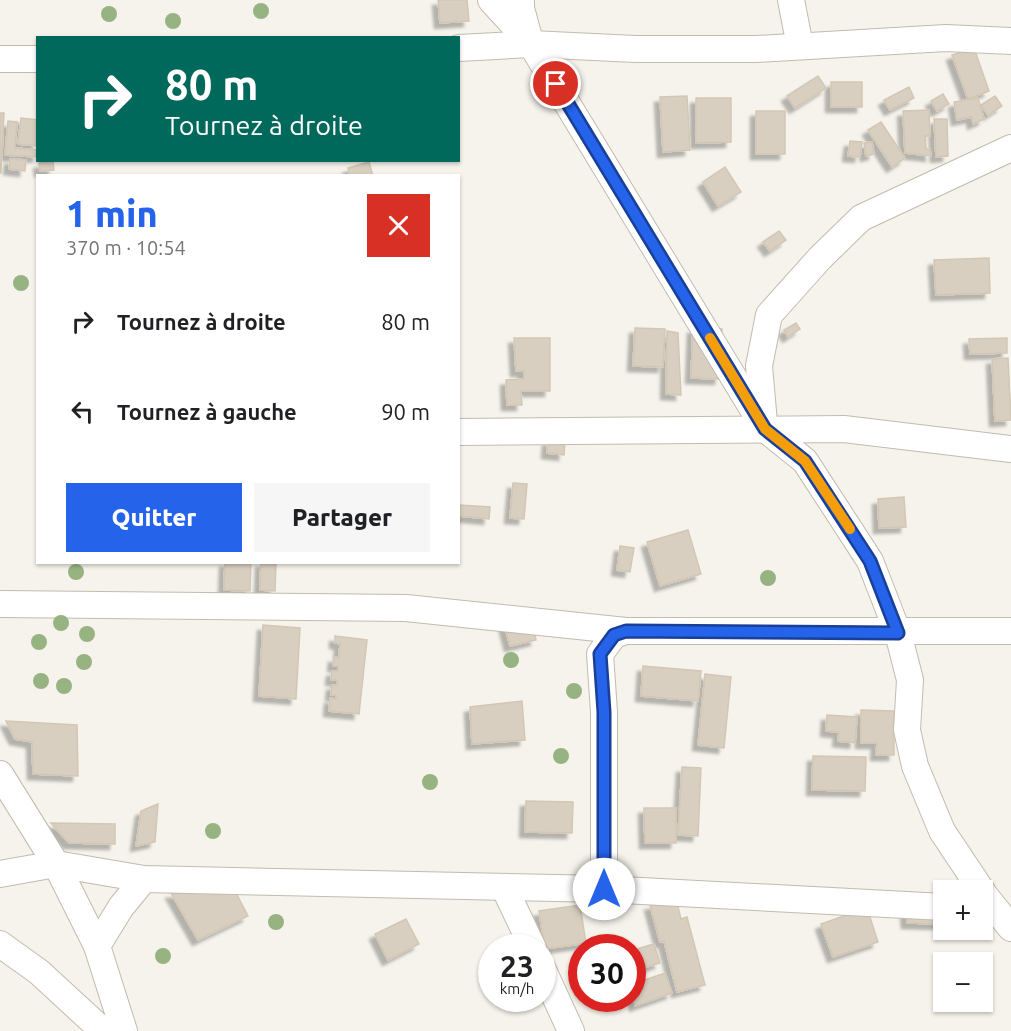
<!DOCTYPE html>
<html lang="fr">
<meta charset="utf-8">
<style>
body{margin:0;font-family:Ubuntu,sans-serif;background:#f6f6f6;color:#202124;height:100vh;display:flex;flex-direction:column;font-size:22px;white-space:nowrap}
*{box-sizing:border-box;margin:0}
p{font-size:20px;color:#757577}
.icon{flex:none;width:33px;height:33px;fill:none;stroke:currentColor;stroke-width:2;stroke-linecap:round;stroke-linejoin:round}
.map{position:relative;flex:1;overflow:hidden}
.side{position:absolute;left:36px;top:174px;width:424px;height:390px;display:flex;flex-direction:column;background:#fff;border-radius:0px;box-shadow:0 2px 4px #0004}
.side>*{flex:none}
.banner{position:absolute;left:36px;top:36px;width:424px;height:126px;border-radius:0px;box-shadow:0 2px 4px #0004;background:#00695c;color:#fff;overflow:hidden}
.controls{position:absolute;left:933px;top:880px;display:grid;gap:12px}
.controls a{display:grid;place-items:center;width:60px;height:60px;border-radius:0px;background:#fff;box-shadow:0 2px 4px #0004;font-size:30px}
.speed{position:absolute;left:478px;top:934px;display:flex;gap:12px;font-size:30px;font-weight:700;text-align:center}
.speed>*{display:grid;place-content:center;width:78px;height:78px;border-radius:50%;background:#fff;box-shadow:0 2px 4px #0004;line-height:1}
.speed small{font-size:15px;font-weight:400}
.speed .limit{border:9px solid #d22;background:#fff;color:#111}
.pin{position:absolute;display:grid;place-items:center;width:51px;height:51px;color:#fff;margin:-26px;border:3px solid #fff;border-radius:50%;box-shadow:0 2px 6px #0007}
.me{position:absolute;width:66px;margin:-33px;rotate:0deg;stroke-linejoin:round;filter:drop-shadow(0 0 4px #0008)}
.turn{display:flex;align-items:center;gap:21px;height:126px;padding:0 30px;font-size:27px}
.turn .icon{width:78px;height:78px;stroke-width:2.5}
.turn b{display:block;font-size:42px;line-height:51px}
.round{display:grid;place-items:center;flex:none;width:63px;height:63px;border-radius:0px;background:#f6f6f6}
.headline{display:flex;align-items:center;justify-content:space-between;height:102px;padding:0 30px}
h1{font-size:36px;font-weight:800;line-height:45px;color:#2563eb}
.cta{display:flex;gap:12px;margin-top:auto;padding:12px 30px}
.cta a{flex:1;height:69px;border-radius:0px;background:#2563eb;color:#fff;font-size:24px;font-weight:800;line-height:69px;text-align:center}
.cta a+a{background:#f6f6f6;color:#202124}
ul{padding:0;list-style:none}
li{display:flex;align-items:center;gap:18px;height:90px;padding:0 30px}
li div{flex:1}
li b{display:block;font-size:22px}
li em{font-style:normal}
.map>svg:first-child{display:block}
.building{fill:#d8cfc1;stroke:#d3c7b4;stroke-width:1.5;filter:url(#shadow)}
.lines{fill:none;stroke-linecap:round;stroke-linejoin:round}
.street-casing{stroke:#c2bbae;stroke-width:28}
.street{stroke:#fff;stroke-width:26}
.tree{fill:#97b381}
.route-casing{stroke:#184099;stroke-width:15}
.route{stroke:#2563eb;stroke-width:10}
.slow{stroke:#f59e0b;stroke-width:10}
</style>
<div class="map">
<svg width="1011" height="1031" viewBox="0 0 1011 1031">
<defs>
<filter id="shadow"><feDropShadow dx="-5.5" dy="5.5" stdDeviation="1.5" flood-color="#0004"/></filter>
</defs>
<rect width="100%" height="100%" fill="#f6f3ec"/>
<g class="building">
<polygon points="438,0 467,0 469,21 440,23"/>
<polygon points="974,48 989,91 968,99 952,55"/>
<polygon points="818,76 826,88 795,108 787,96"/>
<rect x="831" y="82" width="31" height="25"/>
<polygon points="909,87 914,98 890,110 884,100"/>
<polygon points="943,94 949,104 937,111 931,101"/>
<polygon points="687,96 690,150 663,152 660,97"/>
<polygon points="995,96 1002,106 988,115 981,105"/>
<polygon points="696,98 731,98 731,142 696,143"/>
<polygon points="978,98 984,119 973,124 972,117 957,120 954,102"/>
<polygon points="929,110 930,136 925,136 926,149 930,149 931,156 905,153 903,111"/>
<rect x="756" y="111" width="29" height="43"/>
<polygon points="0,113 4,113 1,173 0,173"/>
<polygon points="21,118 38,120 38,146 18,144"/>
<polygon points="934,119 947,119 948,156 936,157"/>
<polygon points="8,121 17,122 15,148 38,150 38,157 5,155"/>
<polygon points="881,122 905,158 892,167 868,130"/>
<polygon points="850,141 862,142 860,157 848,156"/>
<polygon points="872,142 874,154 866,156 864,143"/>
<polygon points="10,159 26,160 25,171 9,169"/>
<polygon points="53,162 54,170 40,171 39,163"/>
<polygon points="369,162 373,176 350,176 348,168"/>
<polygon points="725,167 741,192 718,206 703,182"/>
<polygon points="779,231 786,240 770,251 763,242"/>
<polygon points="989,258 990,293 936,295 934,260"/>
<polygon points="796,323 800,329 788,337 784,330"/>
<polygon points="635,328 665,329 663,367 633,366"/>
<polygon points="693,328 722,329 720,379 691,378"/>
<polygon points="667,331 678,333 681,395 666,394"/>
<polygon points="514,338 550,338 550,391 521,391 522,405 507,405 506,380 524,379 524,371 516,371"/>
<polygon points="1007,338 1007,353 970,354 969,339"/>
<polygon points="1008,358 1011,420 995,421 992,359"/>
<polygon points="548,440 565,441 564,455 547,453"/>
<polygon points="513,483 527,484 524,519 510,518"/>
<polygon points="904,497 906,527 879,528 878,499"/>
<polygon points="459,505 490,507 489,519 459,516"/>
<polygon points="688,530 701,574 660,586 647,542"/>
<polygon points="620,546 634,548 630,572 617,570"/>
<polygon points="225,562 251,562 250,591 224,590"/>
<polygon points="261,562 276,562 275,591 260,590"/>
<polygon points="529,612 536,640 510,646 503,619"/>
<polygon points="263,625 300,628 296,699 259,696"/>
<polygon points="335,636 367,640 359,714 329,711 330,698 336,699 336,695 331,695 332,685 337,685 338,680 331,680 332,671 338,671 338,666 333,666 334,657 339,658 340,644 335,643"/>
<polygon points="643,666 701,671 698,701 641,696"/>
<polygon points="705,674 731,677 724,748 698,745"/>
<polygon points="522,701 525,740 472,744 470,707"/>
<polygon points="861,710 894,711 894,755 876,755 877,743 861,743"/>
<polygon points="827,715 857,717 855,743 838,741 839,732 826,731"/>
<polygon points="6,721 77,725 78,776 33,774 32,742 15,739"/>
<polygon points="813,756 866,757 865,791 812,790"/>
<polygon points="682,767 701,768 698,836 678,835"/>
<polygon points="526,801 573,802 572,833 525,832"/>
<polygon points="158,804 155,842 136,846 141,811"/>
<polygon points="644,808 676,808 676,843 645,843"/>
<polygon points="51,823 115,824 115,844 69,843"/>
<polygon points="235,891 248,916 198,940 171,893"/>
<polygon points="676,899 681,919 687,917 705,985 677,992 664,941 660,942 650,905"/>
<polygon points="580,905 586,943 545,949 539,911"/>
<polygon points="867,908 878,942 833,957 821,924"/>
<polygon points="906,910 936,913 942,924 907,923"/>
<polygon points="406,919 419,944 388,960 375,934"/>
<polygon points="654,944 660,963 633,971 633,950"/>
<polygon points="665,973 672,993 635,1006 633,984"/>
</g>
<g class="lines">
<g class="street-casing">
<g id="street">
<polyline points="491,0 531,44 765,429 805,461 870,561 898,633 910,680 907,730 915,766 942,831 982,891"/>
<polyline points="521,0 521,8 529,38"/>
<polyline points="791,0 800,46"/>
<polyline points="459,48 531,44 635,49 756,49 946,38 1011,41"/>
<polyline points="0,59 38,59"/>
<polyline points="764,423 759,366 769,315 820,258 861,218 1011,148"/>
<polyline points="459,432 844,429 1011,449"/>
<polyline points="0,604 406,608 626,631"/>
<polyline points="0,774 56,864 97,946 124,1031"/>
<polyline points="0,874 56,864 144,879 604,889 944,907"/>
<polyline points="504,887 533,948"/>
<polyline points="604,889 604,712 600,654 614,635 626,631 1011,631"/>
<polyline points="982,892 1011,928"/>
<polyline points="0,944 39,972 103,1031"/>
<polyline points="97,946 121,907 144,879"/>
<polyline points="543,970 571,1031"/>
</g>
</g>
<use href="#street" class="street"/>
</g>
<g class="tree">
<circle cx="261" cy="11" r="8"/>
<circle cx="109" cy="14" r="8"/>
<circle cx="173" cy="21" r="8"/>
<circle cx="21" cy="283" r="8"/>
<circle cx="76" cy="572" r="8"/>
<circle cx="768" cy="578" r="8"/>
<circle cx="61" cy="623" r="8"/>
<circle cx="87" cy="634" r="8"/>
<circle cx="39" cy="642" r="8"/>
<circle cx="511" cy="660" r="8"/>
<circle cx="84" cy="662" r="8"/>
<circle cx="41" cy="681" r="8"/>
<circle cx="64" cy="686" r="8"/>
<circle cx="574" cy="691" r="8"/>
<circle cx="561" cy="756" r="8"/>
<circle cx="430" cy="782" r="8"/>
<circle cx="213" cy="831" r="8"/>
<circle cx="276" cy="922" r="8"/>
<circle cx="163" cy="956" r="8"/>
</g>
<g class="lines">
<g class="route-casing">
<polyline id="route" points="556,84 765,429 805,461 870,561 898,633 626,631 614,635 600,654 604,712 604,889"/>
</g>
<use href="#route" class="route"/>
<polyline class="slow" points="710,338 765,429 805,461 850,529"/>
</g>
</svg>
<div class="controls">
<a>+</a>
<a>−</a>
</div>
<div class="speed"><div>23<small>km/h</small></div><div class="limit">30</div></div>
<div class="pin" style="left:556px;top:84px;background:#d93025"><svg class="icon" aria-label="arrive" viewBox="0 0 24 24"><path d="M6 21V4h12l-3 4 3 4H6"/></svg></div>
<svg class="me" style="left:604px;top:889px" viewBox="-20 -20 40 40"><circle r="19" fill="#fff"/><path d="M0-13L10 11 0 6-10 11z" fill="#2563eb"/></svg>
<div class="banner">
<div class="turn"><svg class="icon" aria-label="right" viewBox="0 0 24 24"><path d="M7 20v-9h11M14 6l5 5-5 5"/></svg><div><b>80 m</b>Tournez à droite</div></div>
</div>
<section class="side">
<div class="headline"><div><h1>1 min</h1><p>370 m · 10:54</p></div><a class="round" style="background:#d93025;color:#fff"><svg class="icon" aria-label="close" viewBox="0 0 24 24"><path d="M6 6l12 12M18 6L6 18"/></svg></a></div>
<ul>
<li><svg class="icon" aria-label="right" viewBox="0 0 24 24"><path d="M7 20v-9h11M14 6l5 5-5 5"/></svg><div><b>Tournez à droite</b></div><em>80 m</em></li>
<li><svg class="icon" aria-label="left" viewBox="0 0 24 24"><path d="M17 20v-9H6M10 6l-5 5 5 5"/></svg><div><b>Tournez à gauche</b></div><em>90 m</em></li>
</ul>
<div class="cta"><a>Quitter</a><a>Partager</a></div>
</section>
</div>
